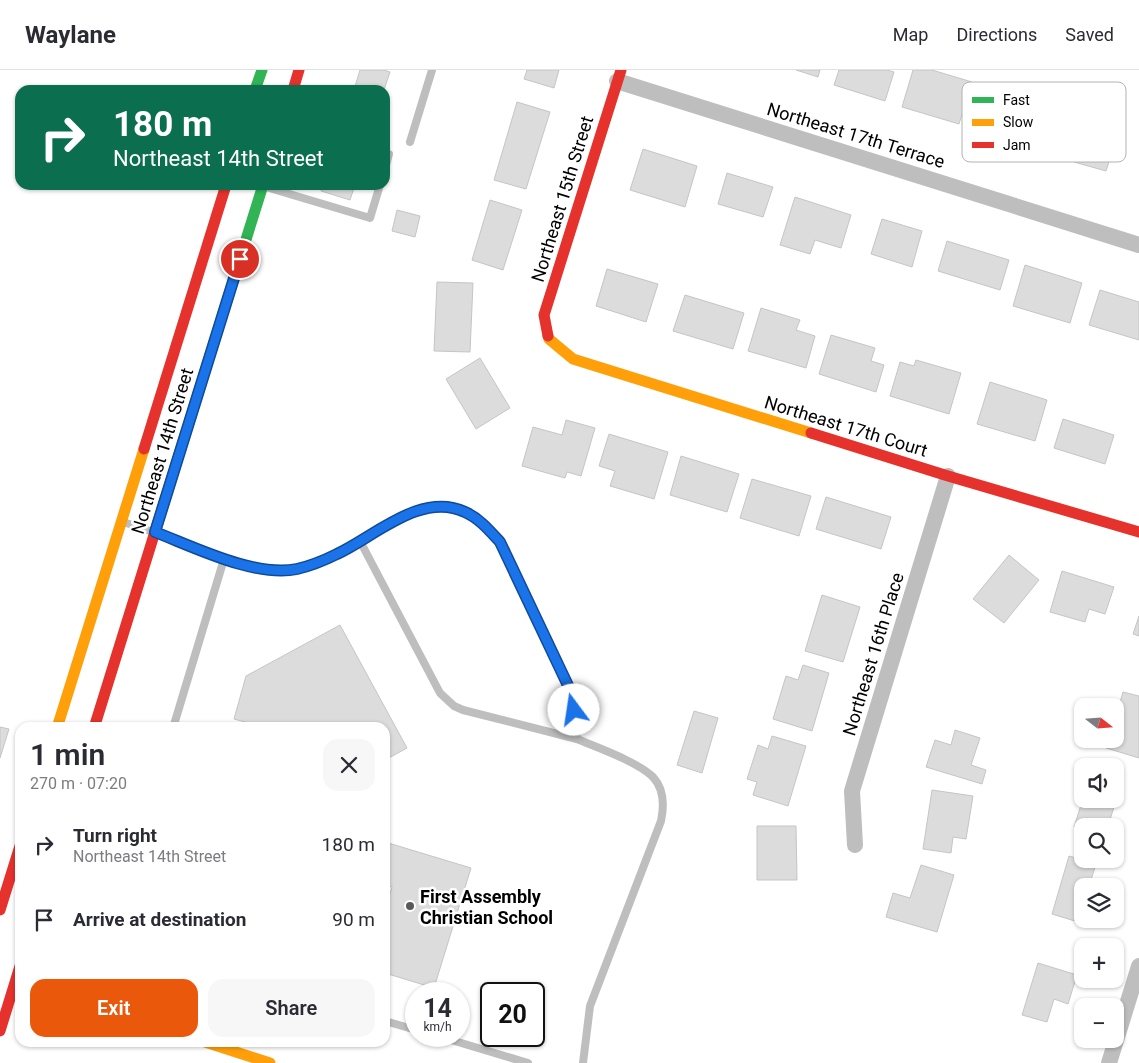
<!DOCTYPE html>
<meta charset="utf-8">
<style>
body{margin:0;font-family:Roboto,sans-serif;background:#f7f7f7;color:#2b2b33;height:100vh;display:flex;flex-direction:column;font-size:19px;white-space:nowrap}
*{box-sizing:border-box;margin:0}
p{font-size:16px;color:#7c7c81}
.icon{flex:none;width:28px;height:28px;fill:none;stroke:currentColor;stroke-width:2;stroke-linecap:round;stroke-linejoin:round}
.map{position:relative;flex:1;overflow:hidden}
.details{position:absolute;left:15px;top:652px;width:375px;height:325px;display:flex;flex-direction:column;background:#fff;border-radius:15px;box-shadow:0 1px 4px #0004}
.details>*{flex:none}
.hud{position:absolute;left:15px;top:15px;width:375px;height:105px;border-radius:15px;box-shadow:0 1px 4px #0004;background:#0b6e4f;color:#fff;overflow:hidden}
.needle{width:32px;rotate:107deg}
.controls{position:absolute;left:1074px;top:628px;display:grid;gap:10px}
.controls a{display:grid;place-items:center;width:50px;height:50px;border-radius:10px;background:#fff;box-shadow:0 1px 4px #0004;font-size:25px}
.speed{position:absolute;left:405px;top:912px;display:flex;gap:10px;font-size:25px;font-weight:700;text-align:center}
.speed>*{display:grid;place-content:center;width:65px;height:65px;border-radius:50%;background:#fff;box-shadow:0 1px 4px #0004;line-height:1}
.speed small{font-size:12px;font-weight:400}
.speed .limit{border:2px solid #111;border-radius:8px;background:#fff;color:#111}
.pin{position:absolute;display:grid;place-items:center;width:42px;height:42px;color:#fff;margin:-21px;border:2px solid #fff;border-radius:50%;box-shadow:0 1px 5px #0007}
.me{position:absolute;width:55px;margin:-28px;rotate:346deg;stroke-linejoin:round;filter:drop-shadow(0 0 4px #0008)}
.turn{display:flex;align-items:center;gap:18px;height:105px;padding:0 15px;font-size:22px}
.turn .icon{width:65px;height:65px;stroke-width:2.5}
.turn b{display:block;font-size:35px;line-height:42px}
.round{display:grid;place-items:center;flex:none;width:52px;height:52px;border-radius:15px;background:#f7f7f7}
.overview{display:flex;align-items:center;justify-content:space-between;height:85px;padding:0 15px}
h1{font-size:30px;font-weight:600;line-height:38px}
.primary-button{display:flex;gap:10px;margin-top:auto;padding:10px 15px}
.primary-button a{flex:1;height:58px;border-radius:15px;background:#ea580c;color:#fff;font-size:20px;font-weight:600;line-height:58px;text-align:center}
.primary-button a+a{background:#f7f7f7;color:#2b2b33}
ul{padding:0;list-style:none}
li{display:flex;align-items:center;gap:15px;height:75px;padding:0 15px}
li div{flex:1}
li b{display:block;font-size:19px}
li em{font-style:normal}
header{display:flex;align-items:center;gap:30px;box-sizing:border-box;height:70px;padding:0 25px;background:#fff;border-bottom:1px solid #e1e1e2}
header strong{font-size:24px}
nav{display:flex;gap:28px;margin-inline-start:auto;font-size:18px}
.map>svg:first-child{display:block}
.building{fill:#dcdcdc;stroke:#c5c5c5}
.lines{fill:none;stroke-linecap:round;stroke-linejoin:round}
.lane{stroke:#bebebe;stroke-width:8}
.street{stroke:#bebebe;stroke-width:16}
.fast{stroke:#30b455;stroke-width:11}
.slow{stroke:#ff9f0a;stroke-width:11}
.jam{stroke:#e5322d;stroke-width:11}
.route-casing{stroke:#114b97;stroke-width:12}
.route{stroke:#1a73e8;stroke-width:9}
.poi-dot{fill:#595959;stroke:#fff;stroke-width:2}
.labels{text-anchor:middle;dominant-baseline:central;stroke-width:5;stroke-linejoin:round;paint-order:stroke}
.street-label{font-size:18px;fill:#000;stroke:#fff}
.poi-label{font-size:18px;font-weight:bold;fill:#000;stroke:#fff;text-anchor:start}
.key{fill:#fff;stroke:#b2b2b2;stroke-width:1}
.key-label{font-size:14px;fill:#000}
</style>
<header>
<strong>Waylane</strong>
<nav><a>Map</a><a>Directions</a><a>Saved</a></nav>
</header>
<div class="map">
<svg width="1139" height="993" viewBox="0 0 1139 993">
<rect width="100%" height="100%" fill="#fff"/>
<g class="building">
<polygon points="360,0 384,0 390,2 384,20 354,20"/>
<polygon points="527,0 559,0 554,18 524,9"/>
<polygon points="796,0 820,0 818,7"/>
<polygon points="839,0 887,0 894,2 885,31 834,15"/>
<polygon points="913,0 932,0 972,12 959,54 902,37"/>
<polygon points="517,32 550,42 526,119 494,110"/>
<polygon points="1088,47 1120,57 1106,101 1074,92"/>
<polygon points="643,79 697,96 685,137 630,120"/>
<polygon points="727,103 773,117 763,147 718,134"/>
<polygon points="322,115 355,115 350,130 321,121"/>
<polygon points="795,127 851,145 841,178 815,170 810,184 780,175"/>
<polygon points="490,130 522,140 503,200 472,190"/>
<polygon points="397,140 420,146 415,167 392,161"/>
<polygon points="882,149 922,161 912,197 871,184"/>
<polygon points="947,171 1009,190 1000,220 938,201"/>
<polygon points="1025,195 1082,213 1070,253 1013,236"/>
<polygon points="607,199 658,214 646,252 596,236"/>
<polygon points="437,212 473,213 470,282 434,281"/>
<polygon points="1100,220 1139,232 1139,270 1089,255"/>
<polygon points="685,225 744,243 733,279 673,261"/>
<polygon points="761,238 800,250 796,260 815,266 806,298 748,281"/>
<polygon points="831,265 875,278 871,291 884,295 876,322 819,304"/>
<polygon points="480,288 510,338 476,359 446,309"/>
<polygon points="916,290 961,303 949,344 890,326 900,292 914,296"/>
<polygon points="990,312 1047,330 1035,371 977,354"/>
<polygon points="1063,349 1114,365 1105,394 1054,378"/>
<polygon points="566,350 595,358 581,406 567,402 565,408 522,396 533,357 562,365"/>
<polygon points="609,364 668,382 654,429 610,416 615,401 599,396"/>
<polygon points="681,386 739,404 727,442 670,425"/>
<polygon points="752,409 811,426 799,466 740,448"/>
<polygon points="826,427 891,447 881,479 816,459"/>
<polygon points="1009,485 1039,510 1004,553 973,529"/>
<polygon points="1062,501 1114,517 1105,544 1089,539 1085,552 1050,542"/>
<polygon points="822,525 860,537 843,592 805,581"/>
<polygon points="1139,546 1139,566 1133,564"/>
<polygon points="340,555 407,678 385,690 385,658 256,658 256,655 234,649 246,606"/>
<polygon points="803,595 829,603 812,661 773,649 786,606 798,610"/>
<polygon points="1123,622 1139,626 1139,688 1106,678 1109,669 1115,669 1115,649"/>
<polygon points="694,641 718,648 702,703 677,695"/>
<polygon points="0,657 9,659 0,688"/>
<polygon points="955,660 980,668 971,695 986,700 982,714 926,697 935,670 951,675"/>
<polygon points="772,666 806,676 788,736 753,725 757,712 747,709 758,675 768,679"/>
<polygon points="1115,706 1123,708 1108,756 1082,756 1082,760 1074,757 1083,729 1115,729"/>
<polygon points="932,720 973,726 966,769 953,767 951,783 923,779"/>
<polygon points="757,756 796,756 797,810 757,810"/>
<polygon points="385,772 471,798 434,918 385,903 385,839 392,817 385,815"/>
<polygon points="1069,786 1096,794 1089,816 1082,816 1082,849 1093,849 1091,856 1052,844"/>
<polygon points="921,795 954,805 937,862 886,847 893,823 910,828"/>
<polygon points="1038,893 1077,905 1068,934 1054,929 1047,952 1022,945"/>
</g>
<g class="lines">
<g class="lane">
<polyline points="410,72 432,0"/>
<polyline points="385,99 389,84"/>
<polyline points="266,117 370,148 380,115"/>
<path d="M123,452C166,465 206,485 249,495C257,497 267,501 275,501C296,500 317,493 337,484C375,466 421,421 465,442C479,448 490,461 500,471L573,626L577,669C598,678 636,691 653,707C664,719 664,737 661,751L590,936L583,993"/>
<polyline points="360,471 440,623 454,636 463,640 577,669"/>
<polyline points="173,658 224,489"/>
<polyline points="385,951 416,960"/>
<polyline points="438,966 528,993"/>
</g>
<g class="street">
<polyline points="617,11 1139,175"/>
<polyline points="855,775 852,721 948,406"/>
<polyline points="1109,993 1139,896"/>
</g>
<g class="fast">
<polyline points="255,20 262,0"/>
<polyline points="177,391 263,115"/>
</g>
<g class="slow">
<polyline points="548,266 549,269 573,289 811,363"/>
<polyline points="57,658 144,379"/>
<polyline points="205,972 270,993"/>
</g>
<g class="jam">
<polyline points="293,20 299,0"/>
<polyline points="548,266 544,245 621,0"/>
<polyline points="811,363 948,406 1139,462"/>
<polyline points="144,379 226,115"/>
<polyline points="94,658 177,391"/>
<polyline points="0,840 20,776"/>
<polyline points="0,961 20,896"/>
</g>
</g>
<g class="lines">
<g class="route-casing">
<path id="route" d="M240,189L155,462C194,477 256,508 297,499C310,496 325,490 337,484C374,467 421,421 465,442C479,448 490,461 500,472L573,626L574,640"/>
</g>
<use href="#route" class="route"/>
</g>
<circle class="poi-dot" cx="410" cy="836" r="5"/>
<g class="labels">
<g class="street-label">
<text transform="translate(856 65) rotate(17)">Northeast 17th Terrace</text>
<text transform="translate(562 129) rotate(-73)">Northeast 15th Street</text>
<text transform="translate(846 356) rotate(17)">Northeast 17th Court</text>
<text transform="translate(162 381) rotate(-73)">Northeast 14th Street</text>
<text transform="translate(873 584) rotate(-73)">Northeast 16th Place</text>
</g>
<g class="poi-label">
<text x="420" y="826">First Assembly<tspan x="420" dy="21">Christian School</tspan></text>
</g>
</g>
<rect x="962" y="12" width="164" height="80" rx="8" class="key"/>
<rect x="972" y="27" width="22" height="6" fill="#30b455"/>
<rect x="972" y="49" width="22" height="7" fill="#ff9f0a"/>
<rect x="972" y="72" width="22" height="6" fill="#e5322d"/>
<g class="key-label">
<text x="1003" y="35">Fast</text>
<text x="1003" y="57">Slow</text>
<text x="1003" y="80">Jam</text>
</g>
</svg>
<div class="controls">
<a><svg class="needle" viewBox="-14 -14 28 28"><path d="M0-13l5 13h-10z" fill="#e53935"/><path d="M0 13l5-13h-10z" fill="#7c7c81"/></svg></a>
<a><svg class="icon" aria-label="sound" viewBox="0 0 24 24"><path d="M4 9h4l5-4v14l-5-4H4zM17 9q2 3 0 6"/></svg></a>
<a><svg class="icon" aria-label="search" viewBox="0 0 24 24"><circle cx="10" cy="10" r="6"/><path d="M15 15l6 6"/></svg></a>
<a><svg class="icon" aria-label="layers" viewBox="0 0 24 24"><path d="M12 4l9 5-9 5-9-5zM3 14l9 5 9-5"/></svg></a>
<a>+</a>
<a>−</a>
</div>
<div class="speed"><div>14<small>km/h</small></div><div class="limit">20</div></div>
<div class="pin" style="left:240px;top:189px;background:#d93025"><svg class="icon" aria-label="arrive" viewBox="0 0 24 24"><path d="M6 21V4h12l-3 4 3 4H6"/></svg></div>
<svg class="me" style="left:574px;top:640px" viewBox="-20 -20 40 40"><circle r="19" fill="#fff"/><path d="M0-13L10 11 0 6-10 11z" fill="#1a73e8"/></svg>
<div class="hud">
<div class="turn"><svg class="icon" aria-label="right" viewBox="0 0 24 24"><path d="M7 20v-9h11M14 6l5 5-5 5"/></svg><div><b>180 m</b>Northeast 14th Street</div></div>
</div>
<section class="details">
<div class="overview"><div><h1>1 min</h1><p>270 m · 07:20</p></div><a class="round"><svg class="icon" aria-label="close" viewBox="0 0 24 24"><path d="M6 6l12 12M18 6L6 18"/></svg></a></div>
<ul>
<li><svg class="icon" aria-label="right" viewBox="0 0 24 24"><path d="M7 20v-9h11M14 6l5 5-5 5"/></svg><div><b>Turn right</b><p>Northeast 14th Street</p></div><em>180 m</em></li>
<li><svg class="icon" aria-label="arrive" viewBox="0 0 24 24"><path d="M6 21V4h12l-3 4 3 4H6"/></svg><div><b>Arrive at destination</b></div><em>90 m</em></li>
</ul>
<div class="primary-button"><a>Exit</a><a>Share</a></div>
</section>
</div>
